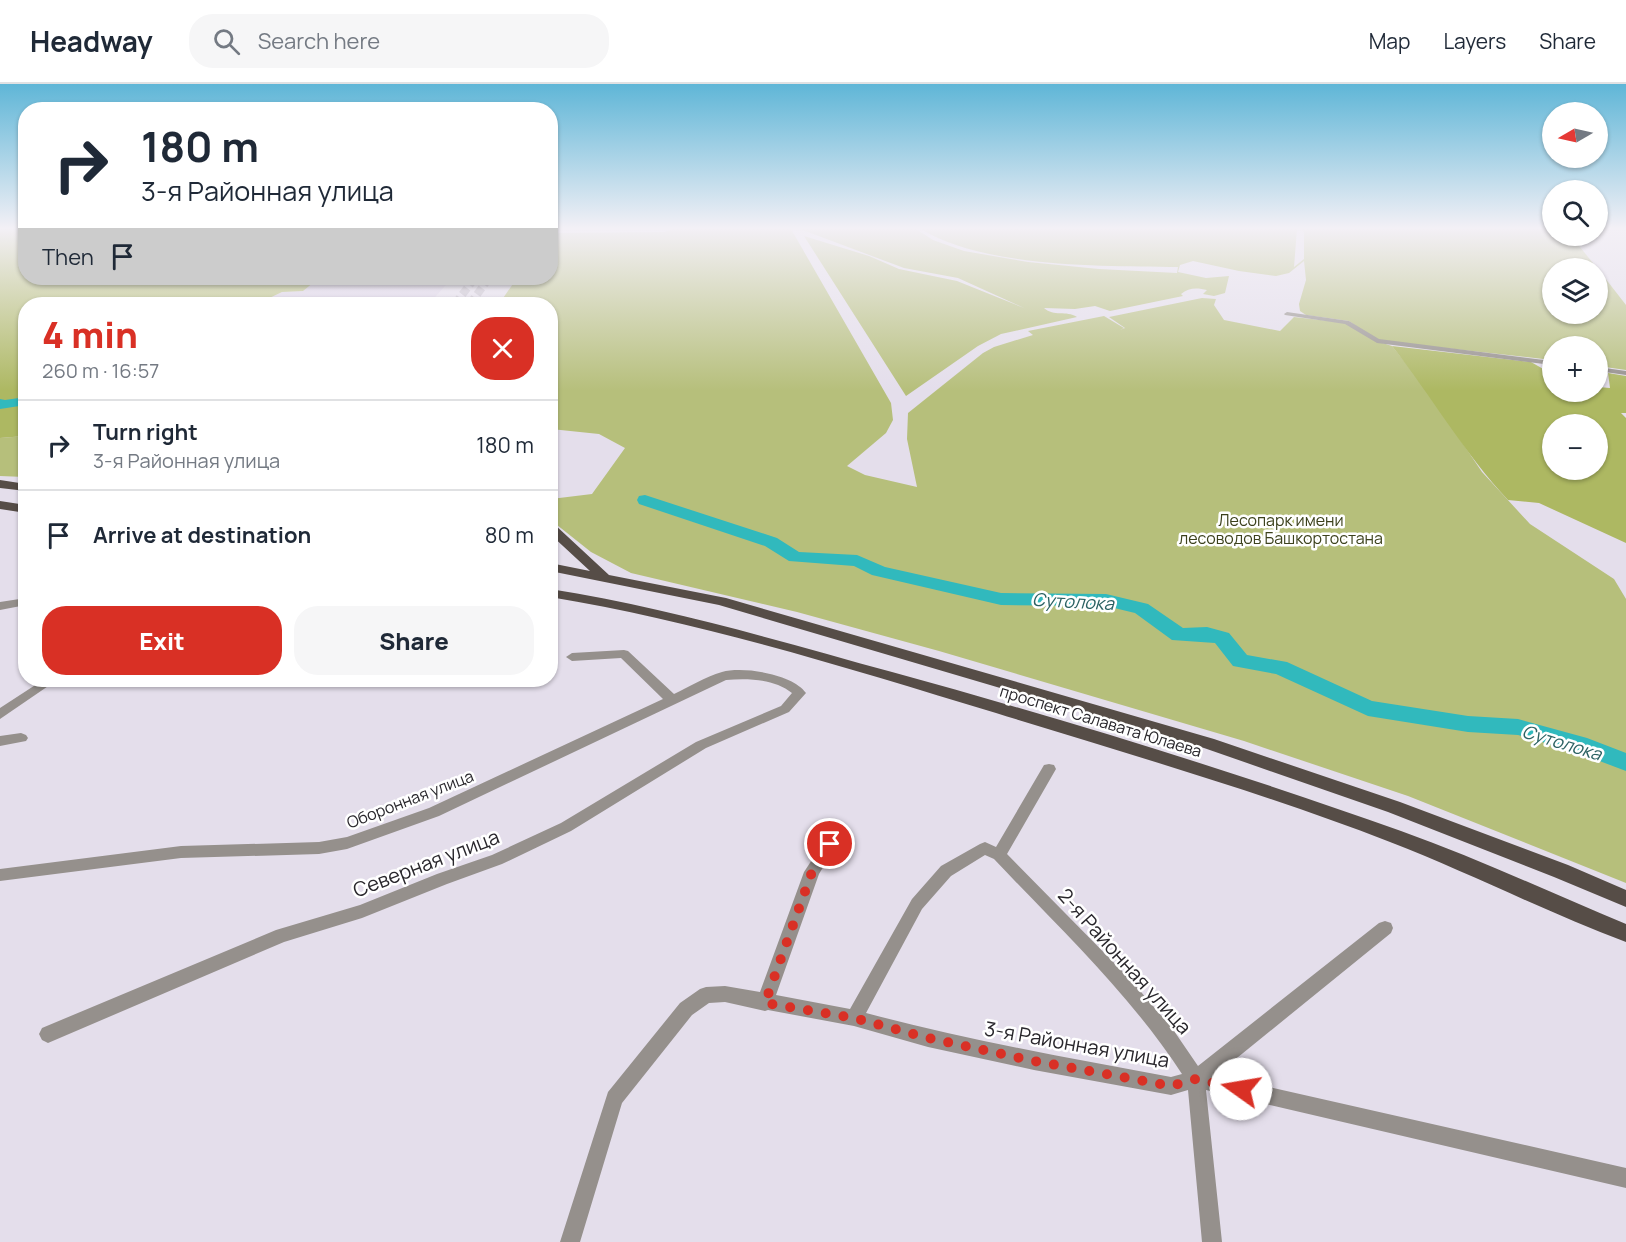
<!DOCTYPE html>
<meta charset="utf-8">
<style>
body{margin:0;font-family:Manrope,sans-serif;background:#f6f6f7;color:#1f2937;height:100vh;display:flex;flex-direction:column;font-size:22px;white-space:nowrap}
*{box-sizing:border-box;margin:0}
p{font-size:20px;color:#747a83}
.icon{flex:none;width:33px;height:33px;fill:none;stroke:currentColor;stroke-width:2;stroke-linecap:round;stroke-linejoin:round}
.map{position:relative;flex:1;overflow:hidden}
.side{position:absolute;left:18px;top:213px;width:540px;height:390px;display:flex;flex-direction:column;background:#fff;border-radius:24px;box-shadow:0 2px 4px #0004}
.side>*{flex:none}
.top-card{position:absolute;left:18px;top:18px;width:540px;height:183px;border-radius:24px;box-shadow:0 2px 4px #0004;background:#fff;color:#1f2937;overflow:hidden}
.needle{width:39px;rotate:261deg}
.fabs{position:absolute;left:1542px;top:18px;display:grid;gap:12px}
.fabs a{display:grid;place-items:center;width:66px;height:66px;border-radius:50%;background:#fff;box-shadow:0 2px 4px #0004;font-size:30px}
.pin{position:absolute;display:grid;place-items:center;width:51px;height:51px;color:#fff;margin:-26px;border:3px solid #fff;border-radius:50%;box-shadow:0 2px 6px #0007}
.me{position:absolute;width:66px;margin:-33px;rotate:283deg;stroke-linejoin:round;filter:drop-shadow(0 0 4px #0008)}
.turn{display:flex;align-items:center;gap:21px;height:126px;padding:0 24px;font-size:27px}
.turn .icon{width:78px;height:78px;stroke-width:2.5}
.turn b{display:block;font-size:42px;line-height:51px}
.then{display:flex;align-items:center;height:57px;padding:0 24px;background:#0003;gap:12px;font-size:22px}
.round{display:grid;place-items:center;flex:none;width:63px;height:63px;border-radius:24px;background:#f6f6f7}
.headline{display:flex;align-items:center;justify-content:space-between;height:102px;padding:0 24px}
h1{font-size:36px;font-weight:800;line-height:45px;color:#d93025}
.primary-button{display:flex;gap:12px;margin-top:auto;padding:12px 24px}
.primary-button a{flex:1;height:69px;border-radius:24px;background:#d93025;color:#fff;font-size:24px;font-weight:800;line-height:69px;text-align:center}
.primary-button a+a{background:#f6f6f7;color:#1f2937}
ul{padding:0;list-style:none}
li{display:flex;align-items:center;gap:18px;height:90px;padding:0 24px;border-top:2px solid #e0e1e3}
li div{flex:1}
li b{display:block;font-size:22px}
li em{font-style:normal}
header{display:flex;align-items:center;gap:36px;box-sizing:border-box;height:84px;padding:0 30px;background:#fff;border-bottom:2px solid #e0e1e3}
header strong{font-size:28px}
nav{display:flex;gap:33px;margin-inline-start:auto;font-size:21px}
.search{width:420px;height:54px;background:#f6f6f7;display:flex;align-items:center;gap:15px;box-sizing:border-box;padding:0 21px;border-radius:24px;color:#747a83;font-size:22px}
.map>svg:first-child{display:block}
.built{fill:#dad1e5}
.green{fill:#b6bf7b}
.forest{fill:#adb862;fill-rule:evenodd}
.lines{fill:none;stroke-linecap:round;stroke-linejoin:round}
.river{fill:#31b9bd;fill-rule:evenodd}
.primary-tunnel{stroke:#bfb9c5;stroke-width:8;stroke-dasharray:8 4;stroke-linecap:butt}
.minor{fill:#95908c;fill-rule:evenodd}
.primary{fill:#564d47;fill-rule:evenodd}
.route{stroke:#d93025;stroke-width:10;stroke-dasharray:0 18}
.labels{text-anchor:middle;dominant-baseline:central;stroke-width:5;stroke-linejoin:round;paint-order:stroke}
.park-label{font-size:16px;fill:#3c411c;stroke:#fff}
.street-label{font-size:16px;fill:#29272c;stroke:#fff}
.water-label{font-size:18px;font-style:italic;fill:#2c6263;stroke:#fff}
.near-street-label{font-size:20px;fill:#29272c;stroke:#fff}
</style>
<header>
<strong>Headway</strong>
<div class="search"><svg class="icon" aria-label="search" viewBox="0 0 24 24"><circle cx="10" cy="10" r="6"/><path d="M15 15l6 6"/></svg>Search here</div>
<nav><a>Map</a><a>Layers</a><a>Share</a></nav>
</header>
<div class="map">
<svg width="1626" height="1158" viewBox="0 0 1626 1158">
<rect width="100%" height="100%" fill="#e4deeb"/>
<polygon class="built" points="319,194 452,194 429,220 237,220 259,219 282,208 303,207"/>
<g class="green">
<path d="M672,145H791L891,319L893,336L886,349L847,382L865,391L917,403L907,355L908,329L983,269L994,263L1033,251L1028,247L1104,232L1124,244L1120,246L1125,244L1109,233L1202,214L1216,215L1214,221L1224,236L1280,247L1294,233L1347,239L1359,244L1349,237L1306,231L1300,227L1299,220L1306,196L1304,177L1289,189L1276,192L1239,187L1193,177L1180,181L1178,188L1206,194L1229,192L1225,209L1214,212L1203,210L1207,206C1198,204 1189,203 1181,210L1183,212L1110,227L1095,222L1075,225L1044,224C1054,233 1066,226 1077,233L1001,250L978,262L906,312L804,152L869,172L899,185L957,197L1024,224L958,194L904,184L800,145H916L933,156L964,167L1028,178L1099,185L1177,189L1178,183C1104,182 984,184 921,145H1297L1294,183L1304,175V148L1301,145H1552V152H1571L1597,184H1552V230H1598V185L1626,221V286L1598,282V262H1552V276L1373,256L1392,262L1421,298L1482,388L1530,440L1614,495L1626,515V799L1408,712L1244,657L939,567L797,528L631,489L591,468L552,437L551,415L592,410L625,364L599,350L551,345L550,220H499L517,194H550L551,149L665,148Z"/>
<polygon points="25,352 25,393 0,392 0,354"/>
</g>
<g class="forest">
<polygon points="0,145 25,145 26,194 319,194 303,207 282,208 259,219 26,220 25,352 0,354"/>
<path d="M1392,262L1531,278L1552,290V308H1598V303L1610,304L1608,289L1626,292V329H1621L1626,334V459L1539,419L1508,416C1464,369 1432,313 1392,262ZM1552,340H1598V386H1552Z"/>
</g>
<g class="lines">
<g class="river">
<polygon points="26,313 26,321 0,325 0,315 5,316"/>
<polygon points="645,411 777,454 799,468 857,471 885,483 1001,509 1106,510 1148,520 1183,544 1207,543 1229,549 1247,571 1287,578 1372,617 1468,632 1518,635 1587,654 1626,669 1626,687 1573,667 1518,651 1468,648 1368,632 1276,590 1233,582 1215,559 1172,556 1135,529 1106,522 1001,521 872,491 854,482 789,477 765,462 639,420 637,416 639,412"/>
</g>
<g class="primary-tunnel">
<polyline points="455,220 475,194"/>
<polyline points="470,220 489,194"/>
</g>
<g class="minor">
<polygon points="1287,228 1349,237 1379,255 1552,277 1552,281 1377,259 1345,240 1285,231 1284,230"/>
<polygon points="1598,283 1626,287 1626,291 1598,287"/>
<polygon points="26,514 26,521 0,526 0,518"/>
<path d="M624,566L628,567L674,610C689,603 705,593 722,588C743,582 793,590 806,609L789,628L706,664L571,747L502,780L447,800L362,834L284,858L48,959L42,956L39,950L42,944L276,846L360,821L437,790L492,771L561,739L696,658L781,622L792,609C775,595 748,594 726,596L439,732L347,765L319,770L181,774L0,797V785L181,762L319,758L347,753L429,724L663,615L621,574L572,577L566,573L572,569Z"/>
<polygon points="43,596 57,596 0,635 0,624"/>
<polygon points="21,649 26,651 28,654 26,657 0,662 0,652"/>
<path d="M1049,680L1054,681L1056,685L1007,770L1129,894L1172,944L1198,982L1379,839L1385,837L1391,839L1393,844L1391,849L1216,991L1626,1084V1104L1206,1006L1222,1158H1202L1188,1006L1171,1011L1034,986L928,963L854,942L768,926L765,927L725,918L709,919L692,931L622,1019L580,1158H560L608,1008L680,919L700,905L706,903L725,902L760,908L804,788L825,756L830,754L835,756L837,760L819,790L776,911L850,925L912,815L941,782L980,760L985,758L996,763L1044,681ZM985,771L994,775C1059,844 1130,910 1182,990L1171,993C1069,974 967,956 866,929L922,825L951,792Z"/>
</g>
<g class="primary">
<polygon points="0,396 26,400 26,407 0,404"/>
<polygon points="0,417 26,421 26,429 0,425"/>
<polygon points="550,439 554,440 609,491 726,514 1214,655 1400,718 1568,781 1626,806 1626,823 1554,793 1388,728 1204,664 719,521 550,487 550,479 590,487 550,450"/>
<path d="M550,505C666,523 779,557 892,588C1063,635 1233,687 1401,747C1477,774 1551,809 1626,840V858C1546,828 1470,789 1390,758C1261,708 1128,670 996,629C850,585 702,538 550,513Z"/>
</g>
</g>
<linearGradient id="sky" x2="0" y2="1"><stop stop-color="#5fb6d7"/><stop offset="0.47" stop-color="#f3f0f6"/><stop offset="1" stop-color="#f3f0f6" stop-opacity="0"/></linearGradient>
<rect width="1626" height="307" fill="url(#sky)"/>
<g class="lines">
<polyline class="route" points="830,760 812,788 765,919 854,934 928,954 1034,977 1171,1002 1196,995 1241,1005"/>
</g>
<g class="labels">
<g class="park-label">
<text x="1281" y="436">Лесопарк имени<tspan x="1281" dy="18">лесоводов Башкортостана</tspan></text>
</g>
<g class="street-label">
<text transform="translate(1101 637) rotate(17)">проспект Салавата Юлаева</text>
<text transform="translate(410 715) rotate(-21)">Оборонная улица</text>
</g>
<g class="water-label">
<text transform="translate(1073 517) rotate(3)">Сутолока</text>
<text transform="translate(1562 658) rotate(17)">Сутолока</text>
</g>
<g class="near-street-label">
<text transform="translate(426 779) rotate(-21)">Северная улица</text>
<text transform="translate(1125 877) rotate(48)">2-я Районная улица</text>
<text transform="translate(1077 960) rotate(10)">3-я Районная улица</text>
</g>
</g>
</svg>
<div class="fabs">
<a><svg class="needle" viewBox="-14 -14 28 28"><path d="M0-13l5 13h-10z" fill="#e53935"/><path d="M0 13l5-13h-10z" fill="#747a83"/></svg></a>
<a><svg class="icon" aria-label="search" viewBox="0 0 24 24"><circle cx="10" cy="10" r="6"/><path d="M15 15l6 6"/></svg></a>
<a><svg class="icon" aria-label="layers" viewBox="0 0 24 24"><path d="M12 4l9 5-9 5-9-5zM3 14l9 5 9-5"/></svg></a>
<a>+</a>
<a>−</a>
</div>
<div class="pin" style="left:830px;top:760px;background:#d93025"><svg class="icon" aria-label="arrive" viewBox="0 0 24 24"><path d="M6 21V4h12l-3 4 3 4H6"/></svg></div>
<svg class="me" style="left:1241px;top:1005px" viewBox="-20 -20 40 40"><circle r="19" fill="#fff"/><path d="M0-13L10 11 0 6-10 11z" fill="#d93025"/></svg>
<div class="top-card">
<div class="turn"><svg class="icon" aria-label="right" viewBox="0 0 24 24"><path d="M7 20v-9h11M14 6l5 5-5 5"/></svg><div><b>180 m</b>3-я Районная улица</div></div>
<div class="then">Then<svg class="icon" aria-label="arrive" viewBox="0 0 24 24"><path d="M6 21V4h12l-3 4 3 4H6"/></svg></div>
</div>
<section class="side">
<div class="headline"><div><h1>4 min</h1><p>260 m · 16:57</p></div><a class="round" style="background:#d93025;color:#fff"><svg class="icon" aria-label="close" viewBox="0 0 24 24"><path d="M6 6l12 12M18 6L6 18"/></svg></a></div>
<ul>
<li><svg class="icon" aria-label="right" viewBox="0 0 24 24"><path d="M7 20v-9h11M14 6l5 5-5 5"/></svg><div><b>Turn right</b><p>3-я Районная улица</p></div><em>180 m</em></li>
<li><svg class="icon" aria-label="arrive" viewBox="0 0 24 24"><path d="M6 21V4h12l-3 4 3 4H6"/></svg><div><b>Arrive at destination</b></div><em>80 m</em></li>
</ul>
<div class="primary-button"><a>Exit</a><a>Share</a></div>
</section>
</div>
